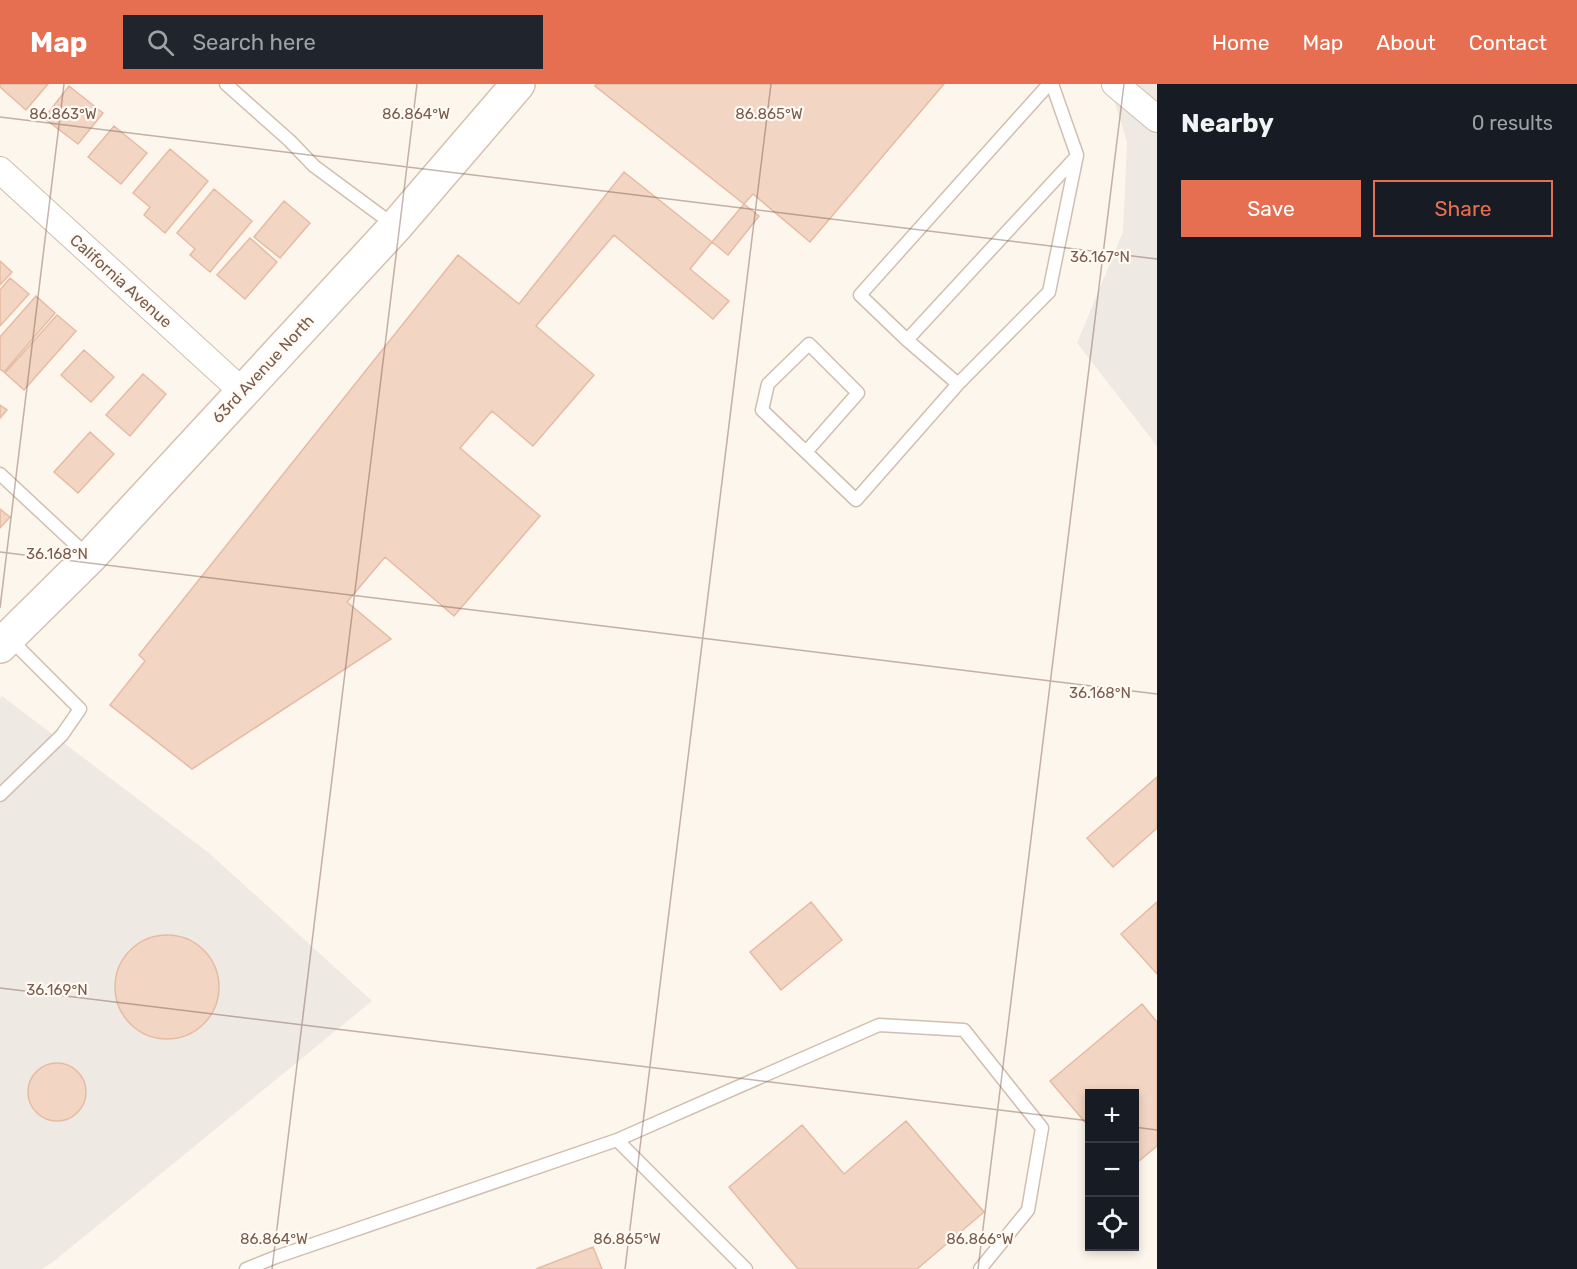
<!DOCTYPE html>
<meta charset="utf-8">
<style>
body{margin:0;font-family:Rubik,sans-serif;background:#20242c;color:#f1f3f6}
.controls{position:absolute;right:18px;bottom:18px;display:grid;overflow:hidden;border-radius:0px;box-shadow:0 3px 9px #0003}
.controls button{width:54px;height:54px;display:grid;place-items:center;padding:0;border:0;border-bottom:2px solid #363941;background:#171b24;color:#f1f3f6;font:30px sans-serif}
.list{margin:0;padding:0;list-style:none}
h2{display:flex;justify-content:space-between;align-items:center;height:78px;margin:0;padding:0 24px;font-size:26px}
h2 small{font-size:20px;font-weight:400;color:#9ea1a6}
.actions{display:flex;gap:12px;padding:18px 24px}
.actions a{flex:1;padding:14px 0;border:2px solid #e76f51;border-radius:0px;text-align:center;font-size:21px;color:#e76f51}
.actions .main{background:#e76f51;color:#fff}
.icon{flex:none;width:33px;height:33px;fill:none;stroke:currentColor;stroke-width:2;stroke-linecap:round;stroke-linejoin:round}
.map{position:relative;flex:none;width:1157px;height:1185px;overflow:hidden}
header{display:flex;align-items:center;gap:36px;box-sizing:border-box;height:84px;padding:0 30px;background:#e76f51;color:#fff}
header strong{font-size:28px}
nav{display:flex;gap:33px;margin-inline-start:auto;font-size:21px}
.search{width:420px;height:54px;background:#20242c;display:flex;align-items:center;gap:15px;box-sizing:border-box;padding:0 21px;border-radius:0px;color:#9ea1a6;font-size:22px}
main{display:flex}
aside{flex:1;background:#171b24}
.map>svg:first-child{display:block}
.industrial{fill:#efe9e4}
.building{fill:#f3d5c3;stroke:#e6bba3;stroke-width:1.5}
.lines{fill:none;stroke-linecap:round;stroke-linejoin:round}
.lane-casing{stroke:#d1beb0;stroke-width:15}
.street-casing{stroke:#d1beb0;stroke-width:28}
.secondary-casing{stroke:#d6c0b0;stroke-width:36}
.lane{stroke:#fff;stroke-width:12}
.street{stroke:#fff;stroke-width:26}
.secondary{stroke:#fff;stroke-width:33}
.ticks{fill:none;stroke:#7a5c4d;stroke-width:1.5;stroke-opacity:0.45}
.labels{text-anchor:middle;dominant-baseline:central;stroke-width:4.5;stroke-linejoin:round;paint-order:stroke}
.street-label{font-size:16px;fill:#7a5c4d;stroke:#fffaf3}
.ticks-label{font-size:15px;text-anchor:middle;fill:#7a5c4d;stroke:#fffaf3;stroke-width:4.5;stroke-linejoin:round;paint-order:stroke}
</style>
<header>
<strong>Map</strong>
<div class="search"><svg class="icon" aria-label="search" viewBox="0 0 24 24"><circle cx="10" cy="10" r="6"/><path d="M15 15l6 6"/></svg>Search here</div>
<nav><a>Home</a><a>Map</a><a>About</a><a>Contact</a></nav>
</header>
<main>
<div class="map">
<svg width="1157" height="1185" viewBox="0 0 1157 1185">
<rect width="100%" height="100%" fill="#fdf6ec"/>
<path class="industrial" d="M1109 0H1157V362L1077 259 1123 148 1127 58Z
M2 612 209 769 372 917 53 1178 42 1185H0V614Z"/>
<path class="building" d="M0 0H48L26 26 0 3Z
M596 0H944L810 158 753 110 744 120 595 2Z
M69 2 103 29 78 60 44 34Z
M114 42 147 69 121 100 88 73Z
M170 65 208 97 165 149 144 131 150 123 133 109Z
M624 88 712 158 690 185 729 217 713 235 614 151 536 242 594 291 533 362 492 327 460 364 540 432 454 532 385 473 347 518 391 555 192 685 110 621 145 577 139 571 458 171 519 220Z
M214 105 252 137 210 188 190 171 195 165 177 149Z
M284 117 310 139 280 174 254 153Z
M744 120 759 132 728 171 712 158Z
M250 154 277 178 245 215 217 191Z
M0 177 12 188 0 201Z
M10 194 29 210 0 242V206Z
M36 212 55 229 4 288 0 285V253Z
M57 231 76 247 24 306 5 289Z
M84 266 114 293 91 318 61 291Z
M143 290 166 310 130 352 106 331Z
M0 321 7 326 0 334Z
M90 348 114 370 78 409 54 388Z
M0 425 10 433 0 444Z
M1157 693V744L1113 783 1087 754Z
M811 818 842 856 781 906 750 868Z
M1157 818V890L1121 850Z
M115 903a52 52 0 1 1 104 0a52 52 0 1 1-104 0Z
M1142 920 1157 938V1062L1134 1081V1010H1090V1044L1050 997Z
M28 1008a29 29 0 1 1 58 0a29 29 0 1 1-58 0Z
M906 1037 984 1128 917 1185H798L729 1103 802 1041 844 1090Z
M593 1163 602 1185H536Z"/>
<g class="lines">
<g class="lane-casing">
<path id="lane" d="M226 0 290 57 314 82 395 142
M1049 0 860 211 907 256 958 300 1049 208 1077 71 1052 0
M907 256 1077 72
M806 368 858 309 809 260 768 300 762 326 856 416 958 300
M0 390 89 473
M0 711 62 651 80 625 9 554
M617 1056 746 1185
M246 1185 276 1173 617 1056 879 941 964 946 1042 1044 1028 1126 980 1185"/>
</g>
<g class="street-casing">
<path id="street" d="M1115 0 1157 35
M0 86 243 308"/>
</g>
<g class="secondary-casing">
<path id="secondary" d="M0 562 90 473 396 142 518 0"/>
</g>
<use href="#lane" class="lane"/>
<use href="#street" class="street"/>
<use href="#secondary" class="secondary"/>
</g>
<path class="ticks" d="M0 33 1157 175M0 468 1157 610M0 524 64 0M0 904 1090 1037M1134 1043 1157 1046M272 1185 417 0M625 1185 771 0M978 1185 1124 0"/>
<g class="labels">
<g class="street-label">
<text transform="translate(121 197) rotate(42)">California Avenue</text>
<text transform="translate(263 285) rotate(-47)">63rd Avenue North</text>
</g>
</g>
<g class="ticks-label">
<text x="63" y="35">86.863°W</text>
<text x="416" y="35">86.864°W</text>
<text x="769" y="35">86.865°W</text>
<text x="1100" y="178">36.167°N</text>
<text x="57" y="475">36.168°N</text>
<text x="1100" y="614">36.168°N</text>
<text x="57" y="911">36.169°N</text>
<text x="274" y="1160">86.864°W</text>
<text x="627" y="1160">86.865°W</text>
<text x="980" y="1160">86.866°W</text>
</g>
</svg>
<div class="controls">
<button>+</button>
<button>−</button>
<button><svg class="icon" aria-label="locate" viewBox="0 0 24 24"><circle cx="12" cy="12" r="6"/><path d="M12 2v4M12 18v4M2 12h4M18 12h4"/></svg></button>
</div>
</div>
<aside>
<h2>Nearby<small>0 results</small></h2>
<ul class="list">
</ul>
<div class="actions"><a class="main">Save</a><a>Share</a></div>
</aside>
</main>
